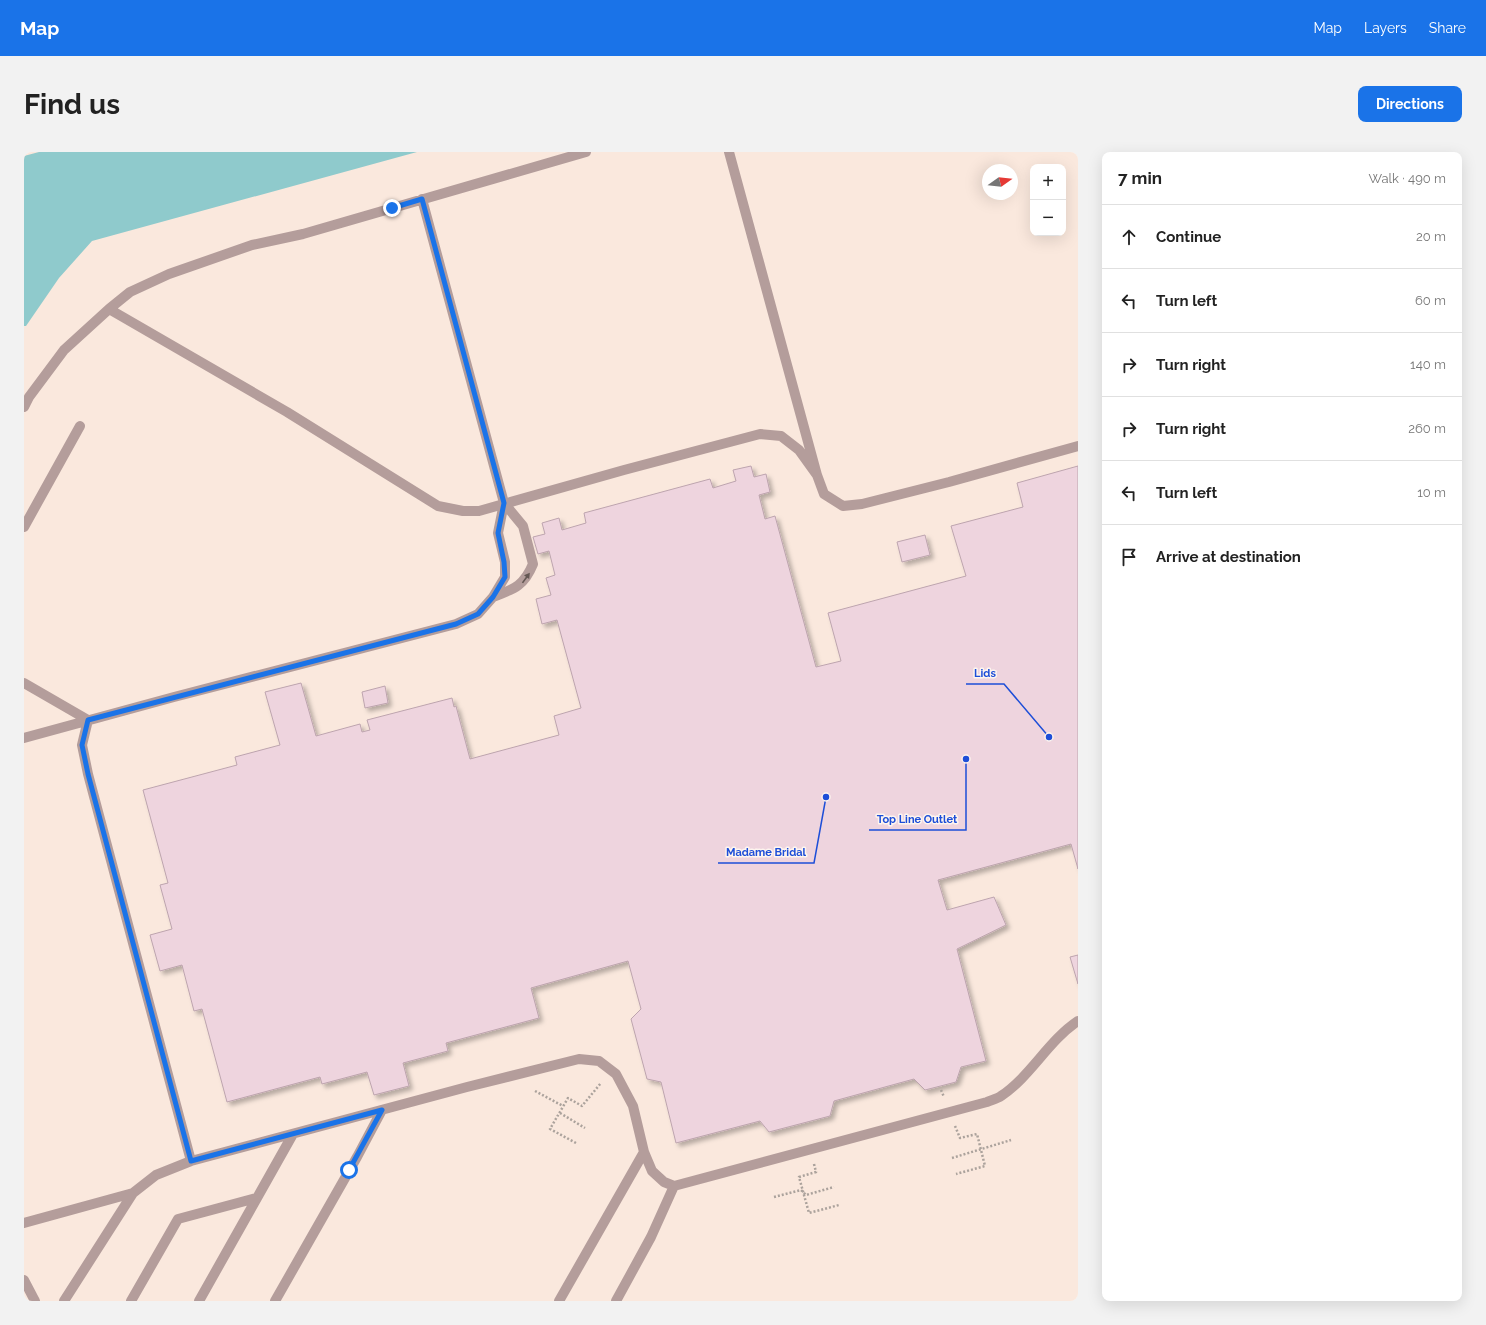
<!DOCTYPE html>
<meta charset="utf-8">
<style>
body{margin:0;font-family:Raleway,sans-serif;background:#f2f2f2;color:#222}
.controls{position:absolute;right:12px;top:12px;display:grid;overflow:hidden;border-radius:8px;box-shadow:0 4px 16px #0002}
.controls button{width:36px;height:36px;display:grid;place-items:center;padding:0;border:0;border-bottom:1px solid #e0e0e0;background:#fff;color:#222;font:20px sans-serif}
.compass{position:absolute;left:958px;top:12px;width:36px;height:36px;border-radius:50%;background:#fff;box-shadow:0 4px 16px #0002;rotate:75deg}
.stop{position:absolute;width:12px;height:12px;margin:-9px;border:3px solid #1a73e8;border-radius:50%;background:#fff}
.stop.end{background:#1a73e8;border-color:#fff;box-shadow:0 1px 4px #0008}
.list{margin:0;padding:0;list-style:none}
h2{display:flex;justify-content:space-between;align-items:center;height:52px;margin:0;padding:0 16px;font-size:17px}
h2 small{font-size:13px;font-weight:400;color:#767676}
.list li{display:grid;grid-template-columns:26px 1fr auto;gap:12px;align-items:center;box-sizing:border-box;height:64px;padding:0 16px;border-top:1px solid #e0e0e0}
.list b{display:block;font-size:15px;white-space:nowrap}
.list em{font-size:13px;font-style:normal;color:#767676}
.icon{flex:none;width:22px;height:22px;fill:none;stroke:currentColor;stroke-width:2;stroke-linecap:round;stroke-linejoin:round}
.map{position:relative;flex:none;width:1054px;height:1149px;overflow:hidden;border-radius:8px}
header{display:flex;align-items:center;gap:24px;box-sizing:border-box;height:56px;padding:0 20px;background:#1a73e8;color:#fff}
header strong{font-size:19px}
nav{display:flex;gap:22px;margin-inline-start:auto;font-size:14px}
.intro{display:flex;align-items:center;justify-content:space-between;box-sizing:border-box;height:96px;padding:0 24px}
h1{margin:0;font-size:28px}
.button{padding:10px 18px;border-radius:8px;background:#1a73e8;color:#fff;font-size:14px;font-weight:700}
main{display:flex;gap:24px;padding:0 24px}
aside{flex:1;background:#fff;border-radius:8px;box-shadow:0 4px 16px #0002}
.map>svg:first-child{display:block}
.built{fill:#fae8dd;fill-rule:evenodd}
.water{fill:#8fcacc}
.building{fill:#eed4de;stroke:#bda4ae;filter:url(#shadow)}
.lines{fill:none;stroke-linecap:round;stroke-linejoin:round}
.path{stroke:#aba29c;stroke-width:2.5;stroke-dasharray:2 2;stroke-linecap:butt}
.minor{stroke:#b49d9b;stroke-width:10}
.oneway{fill:#645753}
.route{stroke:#1a73e8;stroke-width:5}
.leader{fill:none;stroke:#1d4ed8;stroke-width:1.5}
.callout-dot{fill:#1d4ed8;stroke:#fef5ef;stroke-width:1.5}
.callout-label{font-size:11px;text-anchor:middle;font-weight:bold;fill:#1d4ed8;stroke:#fef5ef;stroke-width:3;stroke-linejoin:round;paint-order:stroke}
</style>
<header>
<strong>Map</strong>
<nav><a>Map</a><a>Layers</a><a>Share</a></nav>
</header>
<div class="intro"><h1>Find us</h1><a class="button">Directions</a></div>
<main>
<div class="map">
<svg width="1054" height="1149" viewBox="0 0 1054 1149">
<defs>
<filter id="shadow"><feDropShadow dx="3.5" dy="3.5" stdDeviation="2" flood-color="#0004"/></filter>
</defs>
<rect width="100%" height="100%" fill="#fef5ef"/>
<path class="built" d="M0 0H1054V1149H0ZM1009 15H1039V81H1009ZM964 18H988V42H964Z"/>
<path class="water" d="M15 0H393L68 89 35 126 2 174H0V4Z"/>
<path class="building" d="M727 314 730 325 742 322 746 340 735 343 741 367 751 364 792 515 817 509 804 461 942 424 927 374 999 355 993 331 1054 314V717L1047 692 914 728 923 758 970 745 982 773 933 797 962 909 937 915 932 930 901 938 890 927 810 949 806 964 745 980 736 969 652 991 637 930 623 927 607 867 617 857 604 809 507 836 515 866 422 891 424 899 379 911 385 934 350 943 343 920 298 932 296 925 203 950 178 857 170 859 158 813 136 819 126 783 148 777 136 733 144 731 119 638 213 613 211 605 256 593 241 540 277 531 292 584 336 572 338 580 346 578 343 568 428 546 430 555 432 554 446 607 535 583 530 564 557 556 533 468 518 472 512 447 527 443 522 426 531 423 525 399 514 402 509 385 521 382 518 371 535 366 538 378 562 371 560 361 686 327 689 336 712 329 709 318Z
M901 383 906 403 878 410 873 390Z
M361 534 364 551 341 556 338 540Z
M1054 803V832L1046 805Z"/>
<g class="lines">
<path class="path" d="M917 938 920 945
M511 939 539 954
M536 961 561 976
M931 974 936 986 953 982 961 1014 932 1022
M552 991 526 977 544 946 558 954 577 931
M928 1006 987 988
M790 1012 792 1020 775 1025 785 1061 815 1053
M750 1045 777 1038 782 1043 810 1035"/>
<path class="minor" d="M705 0 793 323 800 342 819 354 838 352 925 330 1054 294
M85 157 263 260 414 354 439 359H455L600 318 736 282 757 284 775 298 793 323
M0 255 5 245 40 198 85 157 106 140 145 122 228 93 279 82 562 0
M0 375 56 274
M469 445C490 437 500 434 509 412L499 374 480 351
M0 531 64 568 58 593 64 622 167 1009 443 935 555 907 575 909 592 922 609 954 620 1000 628 1019 640 1030 650 1034 963 950C967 948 973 947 977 944 1007 924 1024 889 1054 869
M0 586 150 545 432 472 454 462 469 445 481 425V410L474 381 480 351 398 47
M0 1071 109 1041
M0 1128 11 1149
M40 1149 109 1041 132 1023 167 1009
M107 1149 154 1067 232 1046
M175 1149 269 982
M251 1149 333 1005 358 958
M535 1149 620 1000
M592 1149 627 1085 650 1034"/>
</g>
<defs><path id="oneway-solid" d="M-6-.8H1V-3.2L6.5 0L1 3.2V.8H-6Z"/></defs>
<use class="oneway" href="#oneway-solid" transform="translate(502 426) rotate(-54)"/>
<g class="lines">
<path class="route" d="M325 1018 358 958 167 1009 64 622 58 593 64 568 432 472 454 462 469 445 481 425 480 410 474 381 480 351 398 47 368 56"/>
</g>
<path class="leader" d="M1025 585L980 532H942M942 607L942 678H845M802 645L790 711H694"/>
<g class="callout-dot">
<circle cx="1025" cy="585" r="4"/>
<circle cx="942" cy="607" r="4"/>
<circle cx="802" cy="645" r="4"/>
</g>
<g class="callout-label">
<text x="961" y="525">Lids</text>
<text x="893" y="671">Top Line Outlet</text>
<text x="742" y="704">Madame Bridal</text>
</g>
</svg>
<div class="controls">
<button>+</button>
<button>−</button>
</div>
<svg class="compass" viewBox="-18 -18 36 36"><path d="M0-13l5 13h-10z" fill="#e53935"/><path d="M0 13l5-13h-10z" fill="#767676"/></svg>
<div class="stop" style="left:325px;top:1018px"></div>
<div class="stop end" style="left:368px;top:56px"></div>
</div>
<aside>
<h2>7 min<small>Walk · 490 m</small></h2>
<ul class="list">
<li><svg class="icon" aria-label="ahead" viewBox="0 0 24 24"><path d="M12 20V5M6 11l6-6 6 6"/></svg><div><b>Continue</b></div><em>20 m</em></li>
<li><svg class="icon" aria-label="left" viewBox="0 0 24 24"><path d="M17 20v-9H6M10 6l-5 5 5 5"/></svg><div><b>Turn left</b></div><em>60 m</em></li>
<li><svg class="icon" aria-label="right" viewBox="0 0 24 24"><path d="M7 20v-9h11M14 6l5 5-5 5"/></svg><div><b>Turn right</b></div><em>140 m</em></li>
<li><svg class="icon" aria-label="right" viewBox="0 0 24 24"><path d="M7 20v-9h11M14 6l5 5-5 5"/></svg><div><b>Turn right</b></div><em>260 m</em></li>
<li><svg class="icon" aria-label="left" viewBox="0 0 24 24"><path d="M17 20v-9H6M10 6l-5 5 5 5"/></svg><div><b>Turn left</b></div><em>10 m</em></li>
<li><svg class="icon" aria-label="arrive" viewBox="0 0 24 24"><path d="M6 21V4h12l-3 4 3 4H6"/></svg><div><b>Arrive at destination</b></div></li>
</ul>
</aside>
</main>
